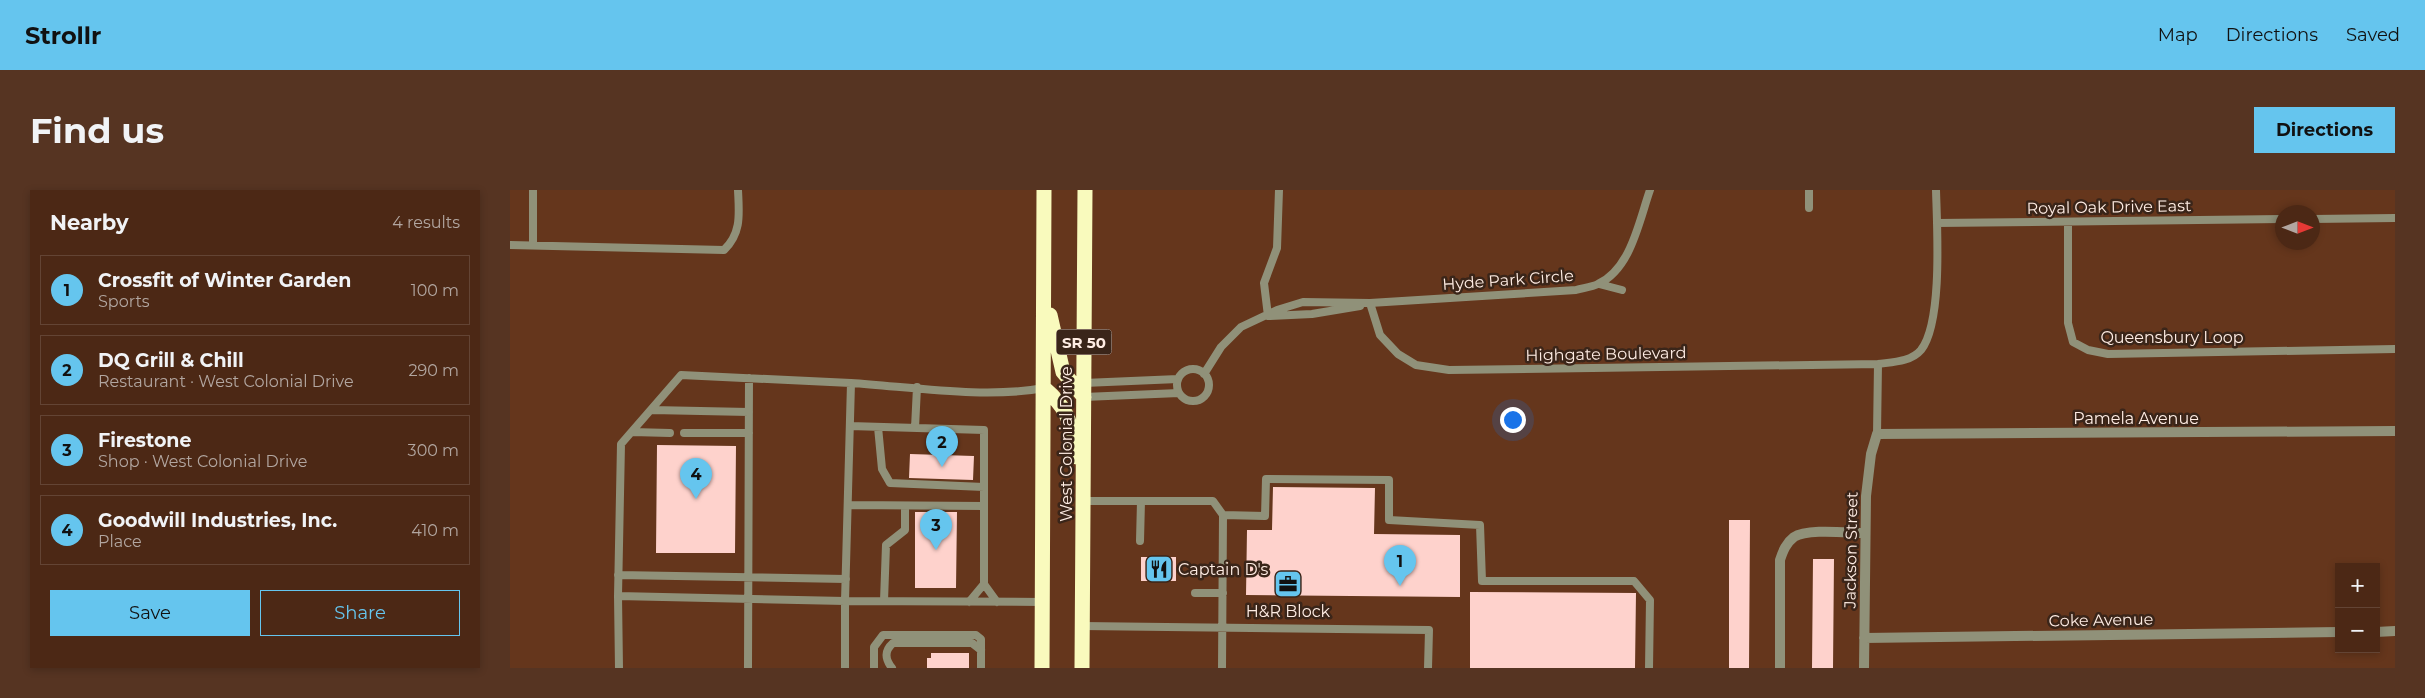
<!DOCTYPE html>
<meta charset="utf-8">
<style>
body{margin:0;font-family:Montserrat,sans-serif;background:#563422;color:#f1f3f6}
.controls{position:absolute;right:15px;bottom:15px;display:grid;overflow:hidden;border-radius:0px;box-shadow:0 2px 8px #0003}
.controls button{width:45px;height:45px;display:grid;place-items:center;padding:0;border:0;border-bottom:1px solid #634434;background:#4c2815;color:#f1f3f6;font:25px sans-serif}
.compass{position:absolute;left:1765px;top:15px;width:45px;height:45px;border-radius:50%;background:#4c2815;box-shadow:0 2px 8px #0003;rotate:90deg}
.you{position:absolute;left:1002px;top:229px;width:18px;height:18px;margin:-12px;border:4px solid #fff;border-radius:50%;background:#1a73e8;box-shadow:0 0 0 8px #1a73e833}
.badge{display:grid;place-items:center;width:32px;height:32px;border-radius:50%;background:#65c5ee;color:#111;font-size:16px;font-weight:700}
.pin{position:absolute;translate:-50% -41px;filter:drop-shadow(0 1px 2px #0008)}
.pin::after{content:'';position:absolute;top:26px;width:18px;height:15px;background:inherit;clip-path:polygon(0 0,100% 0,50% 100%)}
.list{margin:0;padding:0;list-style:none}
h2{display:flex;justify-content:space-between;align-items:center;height:65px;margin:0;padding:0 20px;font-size:21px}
h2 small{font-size:16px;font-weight:400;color:#b2a6a0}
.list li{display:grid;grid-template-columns:32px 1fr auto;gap:15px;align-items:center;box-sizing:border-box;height:70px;margin:0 10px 10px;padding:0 10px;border:1px solid #634434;border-radius:0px}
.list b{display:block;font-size:19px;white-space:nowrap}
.list p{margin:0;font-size:16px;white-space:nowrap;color:#b2a6a0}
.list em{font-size:16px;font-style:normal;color:#b2a6a0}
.actions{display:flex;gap:10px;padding:15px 20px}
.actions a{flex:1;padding:11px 0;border:1px solid #65c5ee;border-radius:0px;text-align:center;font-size:18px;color:#65c5ee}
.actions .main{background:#65c5ee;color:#111}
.map{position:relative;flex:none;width:1885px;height:478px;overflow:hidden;border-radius:0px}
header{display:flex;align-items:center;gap:30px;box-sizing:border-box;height:70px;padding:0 25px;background:#65c5ee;color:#111}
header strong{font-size:24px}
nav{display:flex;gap:28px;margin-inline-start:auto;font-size:18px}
.intro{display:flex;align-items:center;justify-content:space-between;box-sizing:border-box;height:120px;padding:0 30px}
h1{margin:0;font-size:35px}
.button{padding:12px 22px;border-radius:0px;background:#65c5ee;color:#111;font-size:18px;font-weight:700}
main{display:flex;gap:30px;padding:0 30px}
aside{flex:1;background:#4c2815;border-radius:0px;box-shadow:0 2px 8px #0003}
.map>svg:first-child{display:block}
.building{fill:#fed2cc}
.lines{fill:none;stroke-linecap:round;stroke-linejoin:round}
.lane{stroke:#909179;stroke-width:8}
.street{stroke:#909179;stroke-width:10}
.highway{stroke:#f9fabd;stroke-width:15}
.labels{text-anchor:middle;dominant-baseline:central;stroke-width:5;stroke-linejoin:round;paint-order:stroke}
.shield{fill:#3a2519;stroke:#c4b1a7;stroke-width:1}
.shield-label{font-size:15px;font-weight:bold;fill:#ffede4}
.street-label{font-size:16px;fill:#ffede4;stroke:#3a2519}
.poi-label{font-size:16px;fill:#ffede4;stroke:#3a2519;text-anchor:start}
</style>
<header>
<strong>Strollr</strong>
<nav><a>Map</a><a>Directions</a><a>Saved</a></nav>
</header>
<div class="intro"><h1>Find us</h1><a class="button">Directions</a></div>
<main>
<aside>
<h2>Nearby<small>4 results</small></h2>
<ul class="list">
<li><span class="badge">1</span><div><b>Crossfit of Winter Garden</b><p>Sports</p></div><em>100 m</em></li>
<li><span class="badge">2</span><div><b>DQ Grill &amp; Chill</b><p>Restaurant · West Colonial Drive</p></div><em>290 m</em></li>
<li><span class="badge">3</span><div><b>Firestone</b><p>Shop · West Colonial Drive</p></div><em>300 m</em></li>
<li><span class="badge">4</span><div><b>Goodwill Industries, Inc.</b><p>Place</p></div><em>410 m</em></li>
</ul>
<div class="actions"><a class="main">Save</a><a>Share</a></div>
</aside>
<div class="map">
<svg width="1885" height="478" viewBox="0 0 1885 478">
<rect width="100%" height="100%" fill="#65361c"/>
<path class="building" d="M147 255 226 256 225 363H146Z
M400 264 464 266 463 290 399 288Z
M763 297 865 298 864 344 950 345V407L736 405 737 340H762Z
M405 322H447L446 398H405Z
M1219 330H1240L1239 478H1219Z
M631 367H666V391H631Z
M1303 369H1324L1323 478H1302Z
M960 402 1126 403 1125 478H960Z
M421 463H459V478H417V468H421Z"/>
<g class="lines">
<path class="lane" d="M1299 0V18
M1802 29 1885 28
M1558 32V133L1563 152 1578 160 1598 164 1885 159
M1427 33 1772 29
M0 55 214 60C232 43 229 23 228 0
M23 55V0
M1089 94 1112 100
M860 113 870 145 888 164 906 175 939 180 1368 174C1382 172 1401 172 1411 160 1433 132 1427 37 1426 0
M758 126 754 93 767 58 769 0
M760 126 802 124 850 116
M667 195a16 16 0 1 1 32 0a16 16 0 1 1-32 0Z
M694 184 711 157 731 137 767 120 793 112 860 113 1066 100C1073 98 1082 97 1088 94 1121 79 1129 31 1140 0
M574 193 668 189
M574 207 669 203
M142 220 239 222
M340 236 474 240V394
M368 237 372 279 380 293 474 297
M405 238 407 197
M122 242 160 243
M174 243H239
M1367 244 1368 174
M573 311H703L713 325 712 478
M338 315 474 316
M713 325 755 326 756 289 879 290V330L970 335 972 391H1124L1140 410 1139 478
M630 351 631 311
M108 385 336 389
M685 403H713
M108 406 109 478
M374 411 376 355 395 340V316
M459 412 474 394 487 412
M533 412 335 411 341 193C402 197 475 209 534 198
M572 436 919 440 918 478
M238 478 239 188
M335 478V411L108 406 111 254 171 185 341 193
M364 478V457L373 445H466L471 449V478
M382 478C375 469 374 461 383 453H462L471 460"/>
<path class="street" d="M1866 442 1885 441
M1354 448 1829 442
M1270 478V370C1273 361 1276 353 1284 347 1297 338 1339 343 1355 343
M1354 478 1356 306 1361 264 1367 244 1885 241"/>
<path class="highway" d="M540 125 553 182 574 207
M534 198C561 221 560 234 567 267
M532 478 534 0
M572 478 575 0"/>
</g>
<defs>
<g id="restaurant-square" transform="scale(1.4375)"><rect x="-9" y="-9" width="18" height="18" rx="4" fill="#65c5ee" stroke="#3a2519"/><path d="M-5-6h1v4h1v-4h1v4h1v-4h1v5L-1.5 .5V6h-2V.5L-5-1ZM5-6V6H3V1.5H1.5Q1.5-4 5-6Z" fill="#111"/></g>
<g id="office-square" transform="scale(1.4375)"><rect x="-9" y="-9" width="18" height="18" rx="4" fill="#65c5ee" stroke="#3a2519"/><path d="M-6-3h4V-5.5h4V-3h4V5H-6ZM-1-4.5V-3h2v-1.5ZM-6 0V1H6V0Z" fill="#111"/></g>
</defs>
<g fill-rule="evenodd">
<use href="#restaurant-square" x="649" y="379"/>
<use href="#office-square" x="778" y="394"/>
</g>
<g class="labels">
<rect class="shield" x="546.5" y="139.5" width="55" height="25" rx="4"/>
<g class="shield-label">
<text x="574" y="152">SR 50</text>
</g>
<g class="street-label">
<text transform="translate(1599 17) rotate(-1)">Royal Oak Drive East</text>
<text transform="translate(998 90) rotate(-4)">Hyde Park Circle</text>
<text x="1662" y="147">Queensbury Loop</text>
<text transform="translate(1096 164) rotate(-1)">Highgate Boulevard</text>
<text x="1626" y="228">Pamela Avenue</text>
<text transform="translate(556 254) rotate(-90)">West Colonial Drive</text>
<text transform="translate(1341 360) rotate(-89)">Jackson Street</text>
<text transform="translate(1591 430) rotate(-1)">Coke Avenue</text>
</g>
<g class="poi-label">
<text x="668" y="379">Captain D's</text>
<text x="778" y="421" text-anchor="middle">H&amp;R Block</text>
</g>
</g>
</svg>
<div class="controls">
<button>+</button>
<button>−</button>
</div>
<svg class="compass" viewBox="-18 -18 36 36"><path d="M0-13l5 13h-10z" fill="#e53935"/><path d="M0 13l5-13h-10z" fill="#b2a6a0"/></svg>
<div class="you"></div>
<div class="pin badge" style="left:890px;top:396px">1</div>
<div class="pin badge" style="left:432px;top:277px">2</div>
<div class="pin badge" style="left:426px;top:360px">3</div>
<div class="pin badge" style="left:186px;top:309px">4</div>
</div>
</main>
